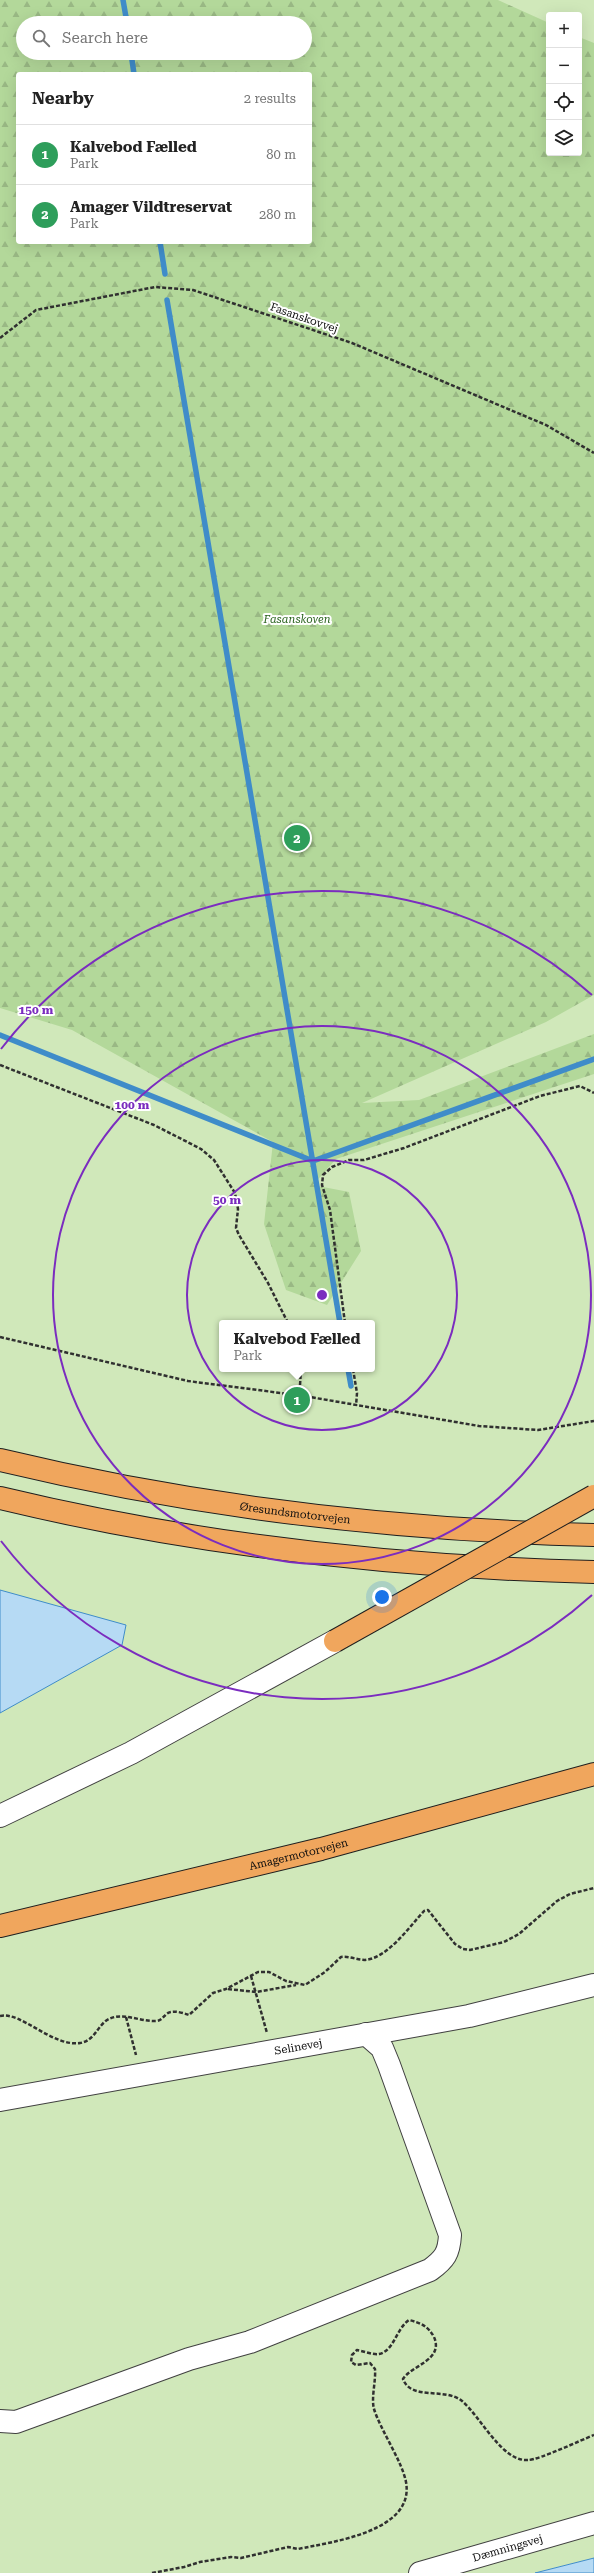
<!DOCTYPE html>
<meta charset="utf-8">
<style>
body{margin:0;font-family:"Roboto Serif",serif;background:#f2f2f2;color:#222}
.controls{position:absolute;right:12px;top:12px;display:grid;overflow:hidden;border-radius:4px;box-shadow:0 4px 16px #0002}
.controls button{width:36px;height:36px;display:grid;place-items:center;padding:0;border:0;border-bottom:1px solid #e0e0e0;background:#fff;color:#222;font:20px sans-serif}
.you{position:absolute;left:382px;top:1597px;width:14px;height:14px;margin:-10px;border:3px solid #fff;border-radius:50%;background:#1a73e8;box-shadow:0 0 0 6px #1a73e833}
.badge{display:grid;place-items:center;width:26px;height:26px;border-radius:50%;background:#ba2a2a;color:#fff;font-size:13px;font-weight:700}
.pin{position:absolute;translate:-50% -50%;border:2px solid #fff;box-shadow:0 1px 4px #0006}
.popup{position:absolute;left:219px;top:1320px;width:156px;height:52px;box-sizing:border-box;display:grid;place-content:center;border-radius:4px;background:#fff;filter:drop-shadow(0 1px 3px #0005);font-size:13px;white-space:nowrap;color:#767676}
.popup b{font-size:15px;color:#222}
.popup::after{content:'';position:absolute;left:50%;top:100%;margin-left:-8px;border:8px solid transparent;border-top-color:#fff}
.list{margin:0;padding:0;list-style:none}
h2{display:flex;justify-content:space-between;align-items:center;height:52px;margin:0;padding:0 16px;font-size:17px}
h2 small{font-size:13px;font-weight:400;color:#767676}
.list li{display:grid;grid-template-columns:26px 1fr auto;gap:12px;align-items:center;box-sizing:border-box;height:60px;padding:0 16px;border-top:1px solid #e0e0e0}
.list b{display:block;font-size:15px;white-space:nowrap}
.list p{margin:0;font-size:13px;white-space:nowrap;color:#767676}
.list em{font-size:13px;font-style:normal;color:#767676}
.icon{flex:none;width:22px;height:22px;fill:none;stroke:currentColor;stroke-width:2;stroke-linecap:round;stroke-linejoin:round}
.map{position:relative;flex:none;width:594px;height:2573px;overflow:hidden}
.search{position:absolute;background:#fff;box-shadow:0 4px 16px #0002;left:16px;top:16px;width:296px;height:44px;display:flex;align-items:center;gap:10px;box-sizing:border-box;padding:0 14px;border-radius:22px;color:#767676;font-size:15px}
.panel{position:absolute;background:#fff;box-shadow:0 4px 16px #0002;left:16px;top:72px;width:296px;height:172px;border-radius:4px}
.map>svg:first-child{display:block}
.green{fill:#d0e8ba;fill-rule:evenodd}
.forest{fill:url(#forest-firs);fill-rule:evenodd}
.water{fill:#b6daf4;stroke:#3f8cc9}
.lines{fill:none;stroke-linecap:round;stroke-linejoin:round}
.stream{stroke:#3f8cc9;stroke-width:5.5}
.minor-casing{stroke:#414141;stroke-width:24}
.highway-casing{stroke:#1f1f1f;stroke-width:24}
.path{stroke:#303030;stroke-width:2.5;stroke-dasharray:4 2;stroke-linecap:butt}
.minor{stroke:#fff;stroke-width:22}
.highway{stroke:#f0a65d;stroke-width:22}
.highway-bridge-casing{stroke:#1f1f1f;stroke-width:24;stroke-linecap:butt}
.highway-bridge{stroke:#f0a65d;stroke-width:22}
.ring{fill:none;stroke:#7b2cbf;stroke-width:2}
.labels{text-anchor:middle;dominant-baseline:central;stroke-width:4;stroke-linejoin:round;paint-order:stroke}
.street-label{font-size:11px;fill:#0e0e0e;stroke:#fff}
.park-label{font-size:11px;font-style:italic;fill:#2b6420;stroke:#fff}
.centre{fill:#7b2cbf;stroke:#fff;stroke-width:2}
.ring-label{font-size:12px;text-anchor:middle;font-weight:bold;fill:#7b2cbf;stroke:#fff;stroke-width:4;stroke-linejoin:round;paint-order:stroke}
</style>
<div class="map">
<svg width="594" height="2573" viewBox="0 0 594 2573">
<defs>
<pattern id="forest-firs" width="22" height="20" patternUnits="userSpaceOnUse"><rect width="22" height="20" fill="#b3d89a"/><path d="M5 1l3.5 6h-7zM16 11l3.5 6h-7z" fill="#99b884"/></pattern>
</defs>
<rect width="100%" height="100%" fill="#fefcf0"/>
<path class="green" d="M0 0H594V2558L535 2573H0ZM549 15H579V153H549ZM23 23H305V53H23ZM18 74H310V242H18ZM222 1323H372V1369H222Z"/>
<path class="forest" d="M0 0H498L549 23V153H579V37L594 43V995L546 1022 362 1103 419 1100 594 1034V1074L336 1159 313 1185 349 1192 361 1251 327 1305 286 1290 264 1224 273 1142 72 1030 0 1008ZM23 23H305V53H23ZM18 74H310V242H18Z"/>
<path class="water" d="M0 1590 126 1625 122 1645 0 1713Z
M594 2558V2573H535Z"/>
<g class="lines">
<path class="stream" d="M123 0 127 23
M131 53 134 74
M160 242 165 274
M167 300 340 1323
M0 1035 313 1161 594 1059
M348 1369 351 1386"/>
<g class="minor-casing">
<g id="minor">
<path d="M0 1816 131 1753 335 1641"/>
<path id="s1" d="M0 2100 469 2016 594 1985"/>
<path d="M0 2421 16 2422 189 2359 250 2342 430 2270C445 2259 449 2253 450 2235L389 2065 382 2048 366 2034"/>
<path id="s2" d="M420 2573 594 2523"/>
</g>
</g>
<g class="highway-casing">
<g id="highway">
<path id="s3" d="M0 1460C195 1507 394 1530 594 1535"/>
<path d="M0 1498C195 1545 393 1567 594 1572"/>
<path id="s4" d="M0 1926 321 1849 594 1774"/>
</g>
</g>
<path class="path" d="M0 338 36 310 155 287 193 290 352 343 546 425 594 453
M0 1065 154 1125 201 1149 214 1160 235 1193 238 1209 236 1228 239 1235 268 1283 288 1323
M345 1323 330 1210 322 1185 323 1175 332 1167 349 1160H364L404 1148 540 1096 580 1086 594 1093
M0 1337 188 1381 304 1396 479 1426 538 1430 594 1421
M301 1369 300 1385 304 1396
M353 1369 357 1393 356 1406
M251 1976 267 2033
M228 1989 256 1992 296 1985
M0 2016C21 2011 52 2047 80 2043 94 2041 97 2027 107 2020 122 2011 140 2022 156 2021 162 2021 164 2015 168 2013 175 2010 183 2013 189 2015L213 1993 226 1989 258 1972H269L286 1981 305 1985 325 1972 341 1957C350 1956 357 1960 365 1960 388 1958 410 1926 424 1911L428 1910 455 1944 463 1949 470 1950 504 1942 519 1934 557 1901 570 1894 594 1888
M126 2017 136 2055
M152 2573 184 2567 200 2562 231 2557 241 2558 288 2547 298 2549C331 2542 415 2532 406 2482 402 2461 381 2431 374 2409 371 2398 376 2381 375 2369L370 2363 356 2365 351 2362 352 2355 357 2350C363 2351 373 2355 379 2354 394 2351 396 2329 409 2320 421 2323 428 2326 434 2337 444 2360 412 2365 403 2379 411 2401 445 2387 462 2401 481 2417 502 2462 528 2460 539 2460 581 2440 594 2435"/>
<use href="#minor" class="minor"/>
<use href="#highway" class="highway"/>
<g class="highway-bridge-casing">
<path id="highway-bridge" d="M335 1641 594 1496"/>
</g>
<use href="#highway-bridge" class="highway-bridge"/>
</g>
<g class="ring">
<circle cx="322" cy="1295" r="135"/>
<circle cx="322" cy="1295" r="269"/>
<path d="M592 1595A404 404 0 0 1 1 1541M1 1049A404 404 0 0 1 592 995"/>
</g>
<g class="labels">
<g class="street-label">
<text transform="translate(304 318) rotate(19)">Fasanskovvej</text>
<text stroke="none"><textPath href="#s3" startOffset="300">Øresundsmotorvejen</textPath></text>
<text stroke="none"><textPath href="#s4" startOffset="307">Amagermotorvejen</textPath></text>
<text stroke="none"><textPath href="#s1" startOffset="303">Selinevej</textPath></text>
<text stroke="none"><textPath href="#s2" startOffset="91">Dæmningsvej</textPath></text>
</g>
<g class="park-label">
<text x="297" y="619">Fasanskoven</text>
</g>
</g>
<circle cx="322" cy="1295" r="6" class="centre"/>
<g class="ring-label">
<text x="36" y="1014">150 m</text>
<text x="132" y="1109">100 m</text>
<text x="227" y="1204">50 m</text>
</g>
</svg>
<div class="controls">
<button>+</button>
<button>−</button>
<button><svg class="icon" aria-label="locate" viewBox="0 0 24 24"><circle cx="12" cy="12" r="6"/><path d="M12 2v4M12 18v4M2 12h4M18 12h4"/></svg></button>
<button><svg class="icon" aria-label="layers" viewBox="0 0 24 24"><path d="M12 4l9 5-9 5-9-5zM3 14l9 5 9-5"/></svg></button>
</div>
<div class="you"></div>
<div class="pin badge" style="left:297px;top:1400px;background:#2e9e5b">1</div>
<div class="popup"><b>Kalvebod Fælled</b>Park</div>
<div class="pin badge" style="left:297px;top:838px;background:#2e9e5b">2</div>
<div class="search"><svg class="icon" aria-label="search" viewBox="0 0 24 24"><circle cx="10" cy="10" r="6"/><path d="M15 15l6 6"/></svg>Search here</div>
<section class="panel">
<h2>Nearby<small>2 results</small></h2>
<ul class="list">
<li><span class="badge" style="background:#2e9e5b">1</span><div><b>Kalvebod Fælled</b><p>Park</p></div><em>80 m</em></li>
<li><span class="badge" style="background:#2e9e5b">2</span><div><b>Amager Vildtreservat</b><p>Park</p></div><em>280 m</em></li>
</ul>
</section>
</div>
